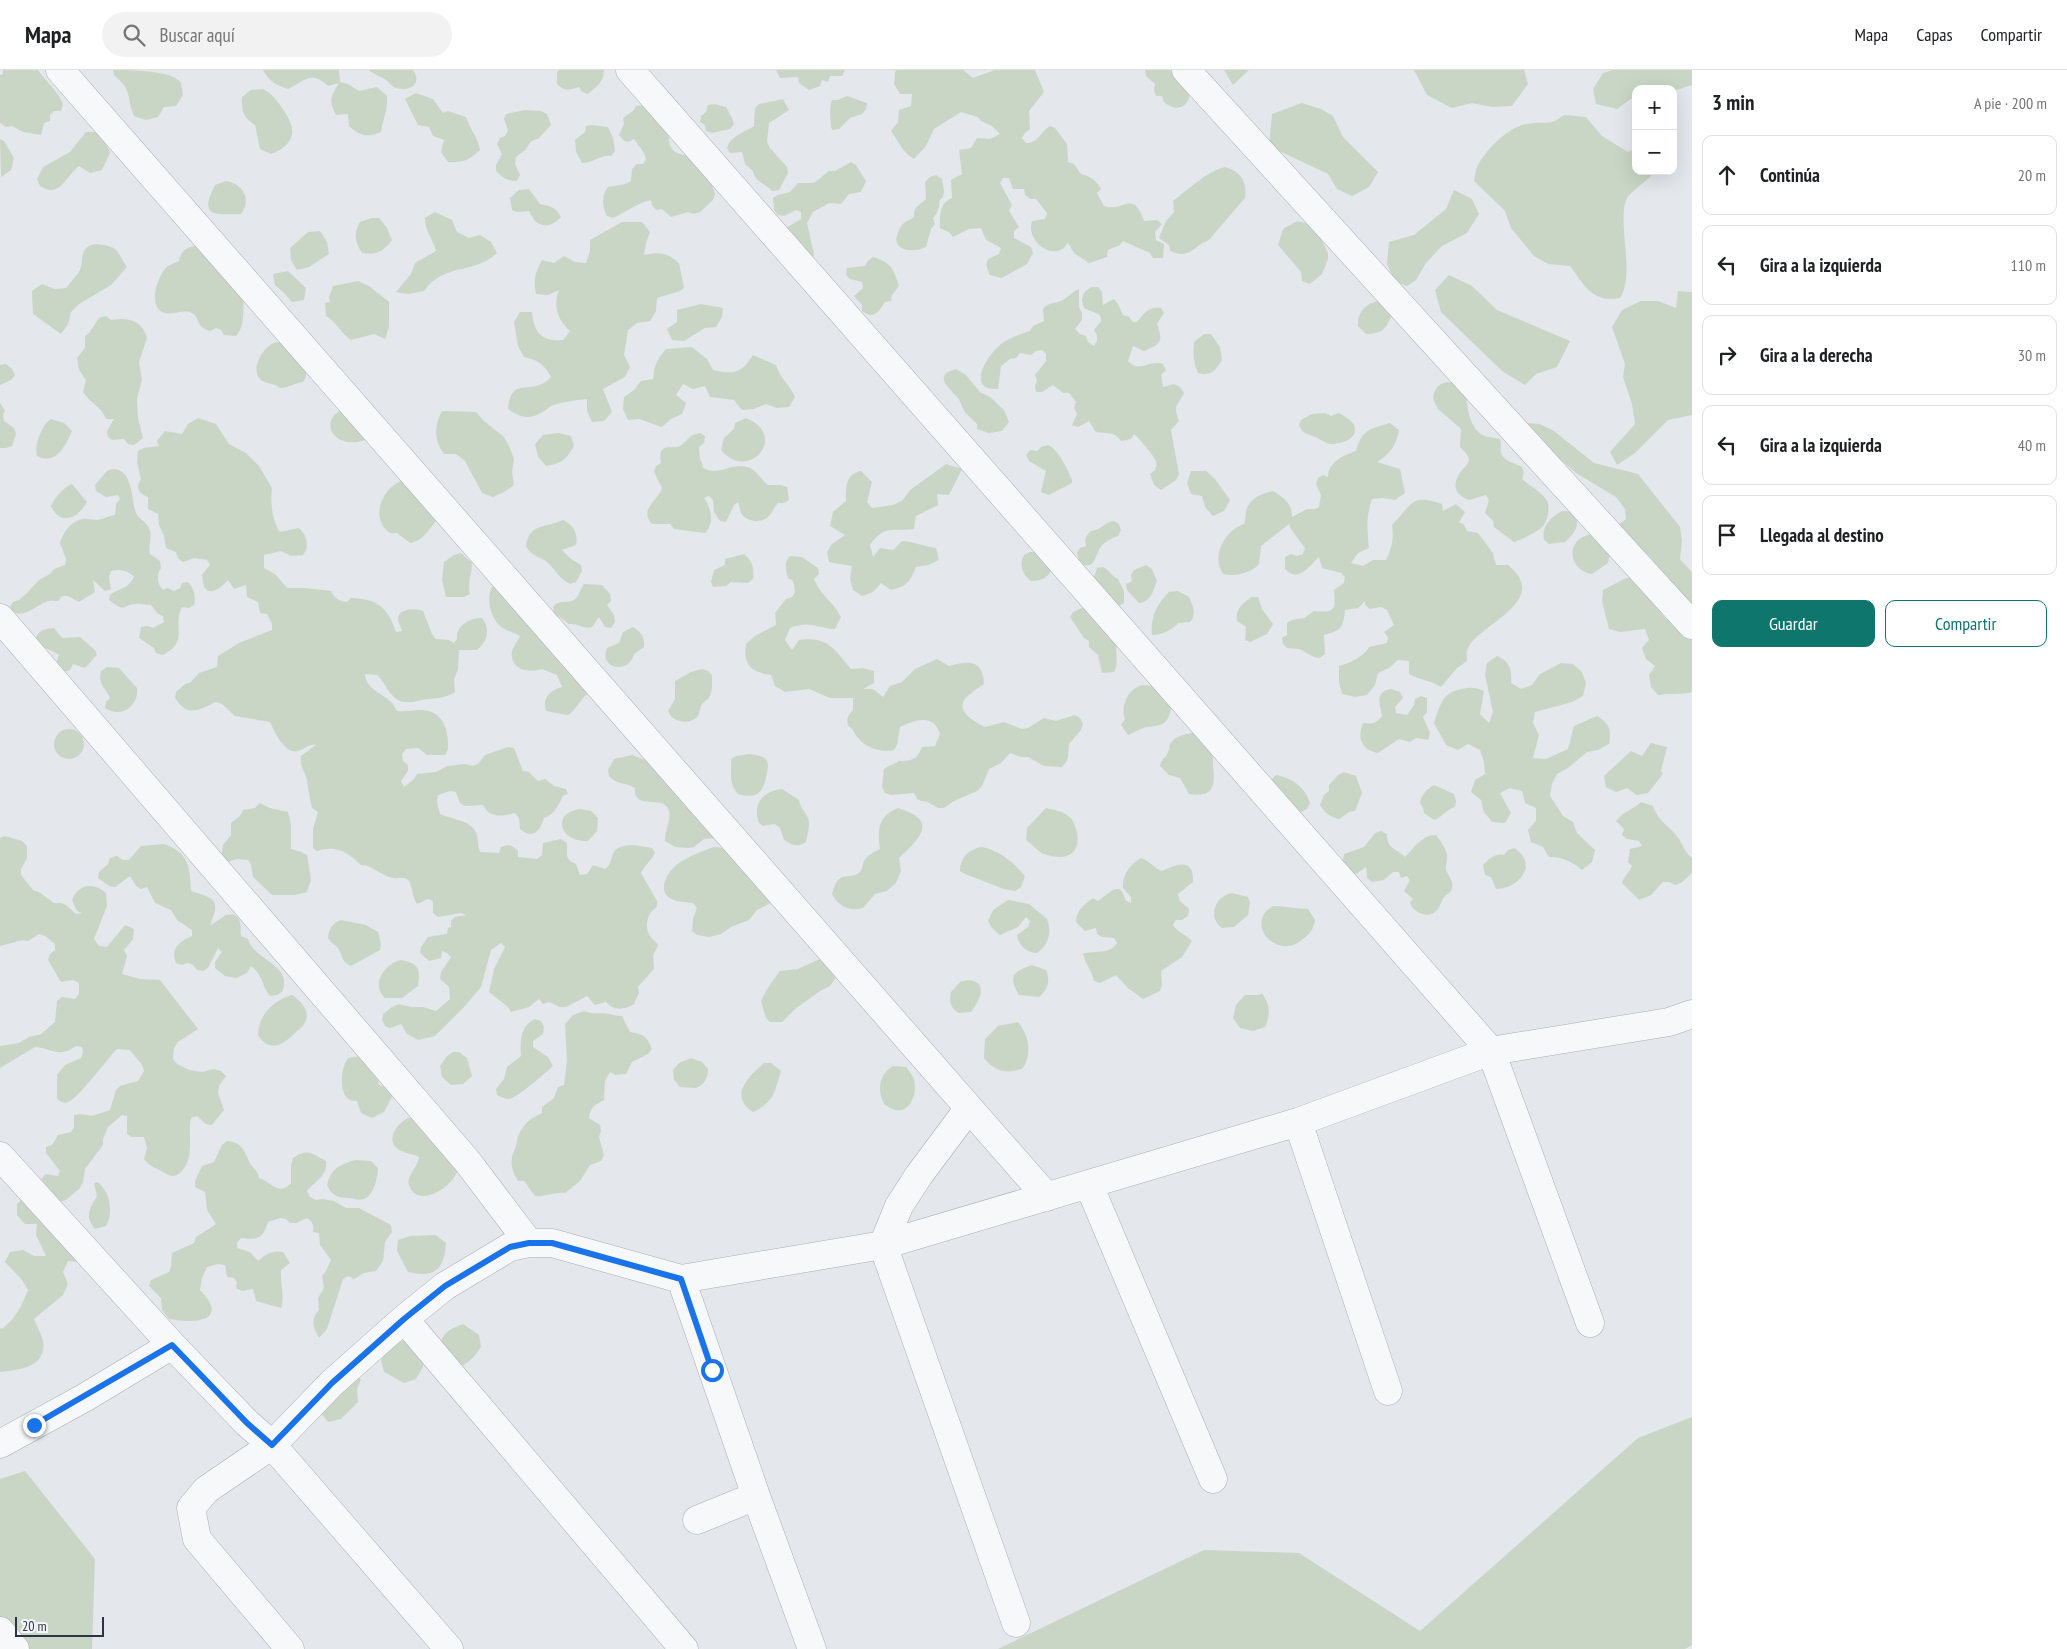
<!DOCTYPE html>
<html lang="es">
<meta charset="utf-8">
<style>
body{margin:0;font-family:"PT Sans Narrow",sans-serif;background:#f2f2f2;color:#202124}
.controls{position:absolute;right:15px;top:15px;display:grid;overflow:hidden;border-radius:10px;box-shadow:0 5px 20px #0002}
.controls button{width:45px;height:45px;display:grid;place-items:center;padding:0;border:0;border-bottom:1px solid #e0e0e0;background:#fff;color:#202124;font:25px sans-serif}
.scale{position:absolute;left:15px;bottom:12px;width:89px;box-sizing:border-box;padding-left:5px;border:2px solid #2b3445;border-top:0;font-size:14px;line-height:18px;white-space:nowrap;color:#2b3445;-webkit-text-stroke:4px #f4f6f9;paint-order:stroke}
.stop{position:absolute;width:15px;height:15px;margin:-11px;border:4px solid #1a73e8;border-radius:50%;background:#fff}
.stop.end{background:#1a73e8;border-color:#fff;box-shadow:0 1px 5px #0008}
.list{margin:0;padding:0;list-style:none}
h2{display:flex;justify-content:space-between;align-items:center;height:65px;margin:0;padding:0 20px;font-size:21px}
h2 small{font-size:16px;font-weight:400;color:#757577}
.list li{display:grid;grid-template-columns:32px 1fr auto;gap:15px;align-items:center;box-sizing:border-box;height:80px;margin:0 10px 10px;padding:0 10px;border:1px solid #e0e0e0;border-radius:10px}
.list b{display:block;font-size:19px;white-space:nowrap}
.list em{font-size:16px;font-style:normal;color:#757577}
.actions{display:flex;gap:10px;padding:15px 20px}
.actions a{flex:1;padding:11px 0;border:1px solid #0f766e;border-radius:10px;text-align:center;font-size:18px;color:#0f766e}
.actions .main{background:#0f766e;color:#fff}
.icon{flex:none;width:28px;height:28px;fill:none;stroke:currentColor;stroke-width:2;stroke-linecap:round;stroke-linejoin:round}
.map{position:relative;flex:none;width:1692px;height:1579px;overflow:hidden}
header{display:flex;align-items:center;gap:30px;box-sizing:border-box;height:70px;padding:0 25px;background:#fff;border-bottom:1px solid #e0e0e0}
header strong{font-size:24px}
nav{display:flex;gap:28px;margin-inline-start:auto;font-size:18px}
.search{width:350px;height:45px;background:#f2f2f2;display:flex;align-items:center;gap:12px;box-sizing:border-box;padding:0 18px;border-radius:28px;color:#757577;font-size:19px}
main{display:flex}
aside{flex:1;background:#fff}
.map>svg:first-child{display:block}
.green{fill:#c9d6c5}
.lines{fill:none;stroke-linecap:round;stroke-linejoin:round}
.minor-casing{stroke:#a9aeb7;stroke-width:29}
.minor{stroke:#f7f8fa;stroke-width:28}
.route{stroke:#1a73e8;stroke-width:6}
</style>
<header>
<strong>Mapa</strong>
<div class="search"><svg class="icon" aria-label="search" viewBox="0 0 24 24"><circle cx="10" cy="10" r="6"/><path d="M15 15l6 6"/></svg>Buscar aquí</div>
<nav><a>Mapa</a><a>Capas</a><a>Compartir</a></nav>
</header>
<main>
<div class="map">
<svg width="1692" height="1579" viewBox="0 0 1692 1579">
<rect width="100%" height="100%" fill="#e4e7ec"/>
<path class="green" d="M3 0H38C46 12 57 20 63 34L61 41H54L50 45V51L44 53 41 65 23 62 12 56 6 57 0 53V5L3 4Z
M113 0C130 0 173 0 181 13 182 16 182 22 183 25L176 36 164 37 158 47 146 50 134 46C126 26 133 21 114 5Z
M263 0H339L340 12 348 14 359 21 377 17 387 26C388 39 383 49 381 62 367 68 360 66 349 56L348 44 336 45C328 30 331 26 339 13L328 16C311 0 305 11 288 19 276 15 269 11 263 0Z
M369 0H413C423 14 409 22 396 18 392 17 390 13 386 10 381 6 374 5 369 0Z
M560 0H604C604 12 597 16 588 24L582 22 579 17C569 20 565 22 557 14V2Z
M776 0H845L842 6H830L828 12 822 10 820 16 809 20 799 13 798 7 780 8Z
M897 0H963L973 8 995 0H1035L1044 22 1029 41 1030 59 1025 63 1022 68 1026 73C1039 73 1040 62 1050 56L1055 58 1067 74 1068 92 1074 94 1081 104C1090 106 1097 111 1101 119L1097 123 1104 136C1124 143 1133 118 1144 151L1157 150 1162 154 1155 162 1156 170 1164 174 1163 188H1153L1150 183 1123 171 1120 175 1108 180 1107 187 1089 193 1074 183 1068 173C1055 194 1025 171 1032 151L1045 149 1047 143 1036 129H1030L1025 125 1024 119H1013L1009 108H1003L1000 113 1012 135 1009 141 1019 157 1014 161V168L1031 177 1033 183 1027 194 1002 208 990 205 986 195 988 189 999 184 1001 178 986 170 981 158 969 159 953 167 950 163 940 158C940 146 939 133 952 128L951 110 962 104 959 80 971 78 977 68 990 69 1000 64 992 56 981 51 978 47 961 42 934 59 926 76 914 89C902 82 899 72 891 61L898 52 899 40 911 36 912 24H900L894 14 895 2Z
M1145 0H1170L1190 23C1188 39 1175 42 1164 32L1162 26H1156L1154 20 1155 14 1146 6Z
M1224 0H1249L1233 15Z
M1414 0H1524L1528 14 1512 36 1492 37 1472 33 1452 38 1427 25Z
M1613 0H1692V15L1673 21V19H1636V25L1617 39 1596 34 1593 19 1603 3Z
M263 19C272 24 276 29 282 38 297 58 297 74 271 84L260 79 255 55C244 48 241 41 242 27L251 20Z
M416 23 433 29 443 43 448 41 466 47C470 60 478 67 480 80 470 90 462 93 448 92L441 82 444 70 433 66 429 57 418 55 405 29Z
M847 26 867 33 866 39 862 44 850 48 839 59 832 60C830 53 829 37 832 30H838Z
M783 29 789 40 769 53 767 72 770 78 787 97 788 103 779 120 772 121C766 113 755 113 753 101L745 94 742 82 730 83 727 78C731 65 744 63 754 56L755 38 759 34Z
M1302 33 1321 39 1333 46 1343 67 1378 102 1369 117 1352 126 1337 119 1328 104 1269 76 1272 44Z
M714 34 726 37 732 48 734 54 730 59 712 63 706 61 705 55 700 52 701 46 706 42 708 35Z
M645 35 669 55C667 86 675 84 702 87L715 124 713 130 700 142 694 144 688 142 671 147 662 139 656 140 652 135 651 130C637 133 626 142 613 148L607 146C602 137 601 126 608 117L626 114 631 111 632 99 637 94H643L646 89 644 83 634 69 628 72 623 70 619 65 624 54 623 48 633 41 636 36Z
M525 40 541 41 547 44 551 55 538 69C530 70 530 73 526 79 524 82 519 84 516 87L515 94 520 105 517 111C507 111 503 108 496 101V95L502 84 497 74 500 68 505 66 508 60 504 49 506 44Z
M1564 45 1586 47 1602 66 1628 82 1636 78V101H1655C1649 110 1631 121 1627 128 1616 151 1636 203 1620 228 1592 233 1585 216 1570 196L1548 194 1534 186 1511 158 1505 141 1474 111C1475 105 1476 98 1479 93 1489 77 1508 57 1527 54 1546 50 1547 58 1564 45Z
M592 55 608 57 613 68 615 81 611 86C601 84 593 93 582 93L576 82 575 70 585 62 586 56Z
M86 62H98L105 72 110 83 102 100 90 103 79 96C65 107 60 129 40 116L37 109 43 97 70 82Z
M0 69 4 71 14 88 11 100 1 107Z
M851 92 856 95 866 111 861 122 849 124 841 134 829 133 824 136 813 142 807 153 814 184 811 190 786 158 801 149V142L796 140 784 146 778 145 774 140 773 128 778 125 790 122 798 113C819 113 812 114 829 101H835Z
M1225 97C1240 101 1248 112 1245 128L1209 170C1193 176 1190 190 1170 181L1169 175 1159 168 1166 151 1174 142 1173 131C1188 120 1207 101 1225 97Z
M936 105 942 109 944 121 943 127 939 131C940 138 938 142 933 148L935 154 931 159 926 177C914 183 890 182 898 163 899 159 901 155 904 153 907 150 911 150 914 147 913 137 919 136 926 129L925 112 930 107Z
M226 111C243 114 252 129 241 144 213 145 199 146 215 115Z
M529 119 540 134C550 136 556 137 561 147 554 155 544 159 535 151 533 149 531 144 529 141L517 142 512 140 510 128 519 120Z
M1454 120 1472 129 1479 144 1467 163 1442 176 1426 193 1416 210 1407 216 1394 211 1387 193 1389 172 1414 165 1446 139Z
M435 142 452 150 457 162 469 168 480 165 491 172 497 183C474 205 445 192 424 221L408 224 396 222 411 204 415 193 436 181C433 168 425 163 425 148Z
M372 148H379L387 158 392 170C383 182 377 185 362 183 355 171 353 164 360 152Z
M1297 151 1309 154 1319 165 1328 183V189L1322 204 1310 214 1302 211 1301 202 1278 175 1283 159Z
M622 152H642L650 162 646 173 644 185C661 182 666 182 679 193L684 218 680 221 657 228 656 241 650 251 637 253 628 260 624 285 630 297 625 307 603 319 612 342 604 351 592 352 587 341V329C576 330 561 332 551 336 548 338 545 341 541 343 528 350 519 347 508 339 511 310 523 322 542 314 545 313 549 309 551 307 544 294 538 290 524 287L518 276 514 252 520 242H532C534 263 542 272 563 270L570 261C557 250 553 235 559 220L548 225 536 224C533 211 535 203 542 190L554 193 564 186 575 192 586 193 590 181V170Z
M320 161 327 172 329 184 309 197 297 200 291 190 290 178 308 162Z
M96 174C120 177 115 179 127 197L111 215 79 234 71 242 68 254 61 264 33 244 32 221 42 214 54 219 66 218C70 213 75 207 79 202 85 191 77 177 96 174Z
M196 176 244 229C242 243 246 254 236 266L224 265 221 260 216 258 210 261C195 257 201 248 192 243 185 239 173 245 165 243 146 239 158 203 168 196 171 194 175 193 179 191 181 180 187 177 196 176Z
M873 187C892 193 893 198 899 216L892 225 891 231 885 232C879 242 873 250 862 241V235L854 226 863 218 862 212 850 209 846 205 847 198 865 196 868 191Z
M288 201 306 218 304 230 292 232 284 223 275 215 273 204Z
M1449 205 1472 216 1497 240 1570 271 1557 297 1536 304 1525 315 1502 301 1441 242 1435 220Z
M358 211 369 216 389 232V257L385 269 374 264 351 270C341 263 337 253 326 246L325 233 330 232 329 227 333 216Z
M1092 217H1098L1102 222 1103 235 1114 229 1118 234 1123 245 1129 247 1133 252H1137C1144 243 1149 236 1161 238L1164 243 1157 254C1163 271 1162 274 1144 281L1133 276 1128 291C1139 304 1150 289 1163 294L1166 300 1161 305 1163 317 1174 314 1180 317 1184 323C1177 337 1173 334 1179 351L1171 360 1179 404 1176 410 1161 420 1154 415 1150 404 1155 400C1156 396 1157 395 1156 391 1154 386 1138 367 1134 364L1131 369 1121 371C1114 360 1105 365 1095 361L1089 351 1078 357 1072 355 1077 344 1074 338 1076 332 1069 323H1063L1053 315 1042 322H1036L1035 316 1037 310 1035 305 1046 291V284L1042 280 1036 281 1031 285 1020 283 1016 288 1010 289 1001 296 998 319C965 321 987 285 1001 274 1009 268 1021 264 1030 261L1033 256 1044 251 1043 239C1048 233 1051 234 1058 232 1066 230 1071 222 1079 219V237L1082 243V250L1075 259 1080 264 1086 266 1088 272 1094 276 1097 271V265L1094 260 1101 251 1100 245 1084 238C1080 228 1082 222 1092 217Z
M1678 221 1692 222V345L1668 350 1635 383 1617 395 1610 382 1635 354 1632 334 1623 307 1625 294 1612 257 1622 240 1641 231H1658L1676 238Z
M1379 231 1393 243C1385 259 1385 263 1366 264L1358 256C1357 242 1366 233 1379 231Z
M701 234 723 238 722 247 716 257 705 258 684 271 672 270 667 259 677 252V240Z
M106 246 111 250C128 247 142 250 147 268L139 292 142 310 137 329 138 348 143 368 134 375 128 374 124 369 112 370 108 367 107 361 114 349H106C102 337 90 333 83 322L86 310 79 300 77 288 85 278V266L89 263 99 248Z
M1204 264H1211L1220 277 1222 290C1216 300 1211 307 1198 303 1193 293 1193 282 1194 272Z
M276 272 288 273 306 294V307L303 312C295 313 288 318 280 318 274 312 265 315 259 308 251 296 264 276 276 272Z
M692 277 707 289 713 300C734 305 742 303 753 285L776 295C780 308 789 314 795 327L789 337 777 338 766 334 754 339 742 340 734 330 710 327 705 316 693 319 683 314 676 325 686 333 682 344 671 349 662 357 639 349 628 350 623 339 624 327 634 320 641 311 653 309C654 296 657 289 666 279Z
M6 294 12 299 15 305 11 310 0 315V295Z
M956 299 966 305 980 322 990 327 1004 340 1009 352 1002 361 989 363 977 359V354C973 350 968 346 965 342 962 338 961 332 958 328 949 318 932 305 956 299Z
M1447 312 1453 313 1466 323C1467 336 1469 356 1481 364 1486 368 1494 367 1500 369 1502 375 1500 377 1501 382 1502 391 1515 393 1522 397L1524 403 1522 409C1529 415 1540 421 1546 429 1551 435 1548 454 1541 458 1536 462 1521 470 1514 472L1494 457 1493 451 1485 443 1489 430 1486 425 1469 430C1457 426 1452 418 1458 406 1464 394 1478 393 1460 377L1461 359 1438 339 1433 329C1434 320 1437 314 1447 312Z
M0 333 5 341 3 344 4 351 14 358 16 364 12 376 6 378H0Z
M344 339 369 365 365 370C333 381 317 349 344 339Z
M442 341 476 342 484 351 504 367 510 378 514 389 512 402 514 415 504 422 493 427 482 423 465 391 456 384H444C434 371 434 355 442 341Z
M1325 343 1331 346 1339 343C1344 346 1351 350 1354 355 1360 369 1340 374 1331 374 1323 373 1320 368 1313 366 1305 363 1303 364 1299 355L1301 350 1312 344Z
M198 348 216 354 229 374 246 383 259 396 272 418C270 431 272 451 280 462L299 458C307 466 310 476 303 485L291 486 281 481 264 485V498L275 504 287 518H306L331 521C334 528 339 531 347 532L351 528C377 529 388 537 396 562L402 561C401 557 398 552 398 549 398 538 416 538 423 541L432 564 436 569 449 570 454 573 457 569C456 555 470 548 482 548 491 559 487 572 477 580H459L458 599 454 610 455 622C445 628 439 628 428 629 416 630 405 637 394 627 387 621 384 611 377 605L365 604C366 619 380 622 390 631 393 633 395 638 397 641 405 642 412 640 421 640 443 640 449 660 448 679L445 685H427L418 678 406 679 402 684 403 691 408 695V701L401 711 404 717 414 709 417 704 436 702 447 696 465 694 472 696 478 694 485 685 508 677 514 678 523 701 529 702 538 711 545 709 554 716 566 719 568 724 563 726C558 736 554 745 544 748 540 761 533 770 520 759L519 748 515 743C502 746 490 749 483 735L465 736 460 733 456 722 450 721 438 725 437 731 440 744C450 749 466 749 474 759 479 765 477 775 480 782L499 783 501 777C509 774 512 775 518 781V787L537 789 542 785 543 773 561 769 567 773V786L570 791 576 794 580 805 587 804 593 795 605 799C611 795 610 792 612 786 617 770 640 776 652 778L655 783C651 791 645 795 641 803L657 831V837C647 842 644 857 650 866 652 869 656 872 658 875L653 886 654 899 638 917 639 923 634 934C624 940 614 941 606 932L595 935 587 926 566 937H560L549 932 543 934 539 929 529 937 511 942 508 937 489 922 494 899 505 877 501 873 491 880 481 917 465 936 435 966 418 970 407 964 401 954 390 958 385 956 382 950 383 944 392 937 399 934 411 937H423L436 941 450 929 449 917 440 909 441 902 451 887 447 883 442 881 441 888 429 891 420 883 421 877 428 867 447 864 448 858 451 857V851L455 847 466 845 461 843 438 847 433 843V831L428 829 417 834C412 827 413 818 409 811 405 806 399 809 394 808 382 807 372 794 361 795 347 782 337 775 317 781L313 778V759L318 742 312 738C310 729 308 720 307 710 305 701 299 696 301 686L316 675C308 674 305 679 298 681 285 685 274 661 270 652L235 646 222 634 216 632C198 640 188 648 175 628L176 622 185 614 191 612 199 603 217 597 218 586 239 573 272 560V554L267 544 260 543 258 532 247 527 246 515 234 519 228 510C221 517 217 522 208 521L204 517 202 505 210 495 207 490 194 488 183 492 178 488 176 482 166 478 164 466 159 455 158 444 148 439V427C138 423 135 418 141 409L137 393 138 381 144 378 159 376 157 371 165 361 182 364 188 354Z
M746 348C790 366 748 413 721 380L724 368 734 359 735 353Z
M51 349 64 353 72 361C66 375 56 396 37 386 34 376 42 354 51 349Z
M1390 353 1399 360C1396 376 1390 384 1377 392L1400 399 1405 423 1395 430 1383 428 1372 429C1366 446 1367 460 1369 478L1358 483 1351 493 1363 496 1373 490H1386C1392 477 1394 468 1392 455 1412 435 1410 423 1442 434L1443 441 1456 434 1465 442 1459 452 1464 455 1467 461 1478 463 1493 483 1496 495H1508C1551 530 1483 553 1469 576 1466 580 1467 586 1467 591L1457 598 1441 617C1431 610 1419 610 1409 604V591L1398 590 1389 598 1378 603 1375 615 1367 625 1355 627 1342 624 1339 612V596C1348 594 1365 586 1369 577L1387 573 1388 567 1384 562 1394 555 1387 540 1381 537 1370 539 1365 535V531L1358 538 1345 540C1343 558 1342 560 1324 565L1325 584 1320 588 1314 587 1299 579 1287 578 1283 574 1282 568 1287 565V553L1292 550 1304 548 1314 541C1335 543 1336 540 1334 520L1344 513 1345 507 1341 503 1322 498 1319 487C1308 497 1299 513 1285 499V487L1291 484 1297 486 1303 484 1305 478 1291 459 1289 454 1261 476 1259 494C1252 503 1234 507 1223 504 1211 486 1225 460 1244 454 1246 449 1245 447 1246 442 1248 429 1261 423 1273 421 1284 428 1292 433 1292 447L1307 439H1315L1319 437 1321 425 1316 414 1318 408 1323 405 1328 407C1328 392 1344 385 1356 381 1362 359 1370 359 1390 353Z
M1528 353 1540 354 1554 361 1594 393 1638 404 1680 457 1682 471 1680 489 1692 502V533L1678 524 1662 506 1652 489 1617 456 1626 449 1625 439 1616 427 1576 403 1528 361Z
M559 363 571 366 574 376C567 389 561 394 546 396L538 387 535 374 543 365Z
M700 363 705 366 704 373 699 377 700 389 703 395 702 397C718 408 730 392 747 397 756 399 761 410 768 415H781L787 417 789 430 784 433H778C774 437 773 442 769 446 762 454 746 452 741 443 740 440 739 435 738 432L734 435 726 452 720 451 714 442 713 430 709 426 704 428C711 437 715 453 705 463L674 459 670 454H652C638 439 659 430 662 418L654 402 656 396 661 393C657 371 672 380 680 376 688 371 689 364 700 363Z
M1048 375C1057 378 1069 401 1072 410V413L1049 425 1041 422 1046 401 1029 391 1026 385 1030 380 1037 381 1041 377Z
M946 394 962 399 949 425 937 424 938 435 916 446 914 459C892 462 885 454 870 475L873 487 880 478 893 480 902 471C915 472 923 476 936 478L939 490 928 495 916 497C910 512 907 516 891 520L881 513 873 522 862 526 853 520 850 508 852 496 829 492 827 482 832 474 845 465 830 456 833 442 846 431C846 418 845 404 861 401L872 412 867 432 872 438 893 435 903 430 910 420Z
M112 399C133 398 131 429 136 443 139 450 148 452 150 461 152 468 148 476 150 484L160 491 161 498C156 505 157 514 163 520L168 518 174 521 180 518 182 513 188 512C194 518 196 526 194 535L189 538 182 537C172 555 190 573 162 585L156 583 154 578 139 568 141 557 147 556 153 558 164 552 163 546 158 544 151 535C146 535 140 533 135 534 119 536 127 543 109 530L110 525C122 516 126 521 134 507 128 500 119 499 111 501L109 507 111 519 105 521 93 510 95 522 79 532 68 526H62L58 531C54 531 49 530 46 532 34 536 20 553 10 537L13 532 19 530 27 523 39 510 50 504 54 499 65 495 66 489 60 473C63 462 72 450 84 449 88 448 92 450 96 450 101 450 108 446 115 445L116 434 120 429 118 425 106 427 96 421 95 415 107 401Z
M1191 401H1206L1215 409 1230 430 1224 441 1213 446 1205 437 1202 426 1191 424 1187 413Z
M405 410 441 445C431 455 426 470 410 473L397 463H390C388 461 383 458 382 454 373 438 388 413 405 410Z
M72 414 87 432C78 448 61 457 51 436 55 427 63 418 72 414Z
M1562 441H1568C1584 451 1576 462 1565 472L1549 474 1544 470C1541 456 1551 447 1562 441Z
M563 450C574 455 578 464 576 475L562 480 571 489 581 495 582 501 576 512 570 514C560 509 558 503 550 495 543 486 533 489 526 476 529 453 546 458 563 450Z
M1114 451 1119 454 1121 460 1118 466C1111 468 1102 473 1099 480 1094 490 1094 499 1080 494L1077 483 1080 478 1086 476C1084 469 1086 466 1091 461 1101 460 1105 452 1114 451Z
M1592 464 1611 481 1608 493 1592 504C1569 501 1563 469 1592 464Z
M1030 482H1036L1052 496C1051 507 1041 511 1031 511 1022 504 1019 495 1024 485Z
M461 483 472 493C472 504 467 514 470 524L464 527H446L442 510 444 492 454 485Z
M744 484C753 492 754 497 753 509L748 513 731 512 726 516 713 517 711 512 714 500 725 495V489Z
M790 486 802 487 818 498 819 504 814 509C820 525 833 531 841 547L835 559C814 558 812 550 790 558L785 570 792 580 799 570C828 566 834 579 851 599L863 598 874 601V613L863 619H873L883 627 890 616 902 612 915 599 937 589 949 596C967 591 983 588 984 614 978 618 970 623 965 629 955 641 976 653 985 657L1004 652 1022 659 1028 658 1044 648 1056 651 1075 645 1080 648 1083 654 1081 660 1069 674 1068 687 1066 692 1062 697 1044 696 1028 687H1021L1010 683 1001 693 989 699 982 716 977 721 954 731 944 738H938L928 732 922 731 917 729 914 723 891 725 885 723 882 717 884 699C889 695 894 695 899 691 913 691 917 689 922 677L935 676 940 664C934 643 915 650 900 657L897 675 894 680C883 683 866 678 859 669 854 664 854 659 848 656 846 649 848 645 853 640V628H830L809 619 785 622 775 616 771 605C750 602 743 594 746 574L755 566 776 555 775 543 786 529 792 527 795 522 793 511 788 508C786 500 783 494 790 486Z
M1146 495 1152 499 1157 511C1153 521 1151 532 1139 533L1127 520 1126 514 1132 511 1131 505 1134 500Z
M1103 497C1110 500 1111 506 1118 509L1124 521V533L1119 536 1093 510 1097 498Z
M1626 508H1638L1650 513 1658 539 1666 549H1678L1692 566V622C1681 625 1670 623 1658 625L1651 617 1649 605 1655 596 1646 589 1642 578 1649 570 1645 559 1620 562 1609 559 1602 531 1603 520Z
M497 512 591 622C580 628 579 636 570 644L567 645 546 641C542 628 549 621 562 617L557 605 542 599C532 603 514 601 512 588 510 579 517 573 520 566 512 561 507 562 499 555 489 545 484 520 497 512Z
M584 514 602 515 610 524 611 531 607 535 614 545 615 552 611 558 605 557 599 547 592 557C583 559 578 553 569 554L554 543 553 537C561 528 568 535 575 529 580 525 580 519 584 514Z
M1178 521 1189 527C1193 536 1197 544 1190 552L1178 553C1174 559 1160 566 1152 565 1150 547 1157 534 1169 522Z
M1252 527H1258L1262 539 1273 554 1267 564 1250 572 1245 570 1246 557 1237 551C1235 540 1242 533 1252 527Z
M1084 537 1117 572C1115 582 1119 594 1114 602L1102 603 1098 585 1089 577V571L1084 568 1070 547 1073 542Z
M633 557C641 562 645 567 644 577L634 584C629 605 598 599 607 578L619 573 623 562Z
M54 558 62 568 80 567 95 580 97 585C92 589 90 594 85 598L73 594 70 600 64 602 55 596 59 585C50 579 42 578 35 571 38 560 43 559 54 558Z
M1497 586C1510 592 1512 599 1511 613L1521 619 1532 615 1540 604 1561 593 1573 594 1582 602 1586 613 1583 626 1572 632 1535 642 1533 653 1539 665 1533 688 1546 689 1568 679 1574 656 1597 646C1609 653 1612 660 1609 674L1598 680 1587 682 1568 698 1557 704 1552 714 1550 726 1563 746 1573 752 1577 763 1595 780 1592 792 1582 800C1571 791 1563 787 1549 787L1543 777 1531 772 1528 760 1536 751V738L1525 733 1522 721 1510 718 1500 723 1511 743 1505 753 1492 752 1484 742 1481 730 1471 722 1475 710 1485 704 1484 692 1480 680 1468 674 1458 680 1446 675 1434 653C1440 636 1442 622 1462 619 1471 617 1475 617 1484 621L1480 644 1489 653 1493 642 1485 605 1487 593Z
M107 597 119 598 137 618C139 636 121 649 105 638L106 632 110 628C105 616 98 616 101 601Z
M702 599 708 601 712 605C712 613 713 623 708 629 706 631 703 632 702 634 700 637 700 642 698 646 690 656 671 652 668 641L675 629V611L691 602Z
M1142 615 1154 616 1171 637C1169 654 1162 656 1147 657 1141 658 1134 663 1128 665L1121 655 1125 649C1120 636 1128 619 1142 615Z
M1391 619 1400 622 1403 628 1395 637 1396 643 1407 645 1414 635 1415 629 1421 626 1427 628V642L1423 647 1430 663 1428 670 1416 668 1410 672 1399 669 1378 683C1361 680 1357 668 1363 653 1372 654 1376 654 1382 646 1380 634 1374 622 1391 619Z
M54 674a15 15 0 1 1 30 0a15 15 0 1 1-30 0Z
M1196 662C1201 666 1207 671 1210 677 1213 681 1213 690 1213 696 1215 716 1214 728 1189 724L1180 708 1169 705 1160 696C1161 689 1166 688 1168 682 1170 679 1169 676 1170 674 1175 665 1188 664 1196 662Z
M1651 673 1667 677 1661 701 1663 704 1648 723 1637 725 1627 718 1616 722 1606 717 1604 706 1631 681 1642 686Z
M749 684C755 685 763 685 767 691 769 696 767 702 766 707 763 724 755 729 738 724 728 713 732 703 731 689L736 686Z
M632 685 656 694 680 690 687 694 695 703 694 709 717 768 704 769 694 777 688 778 675 777 665 771C664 761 674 745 667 737 659 726 633 740 635 718 626 712 616 715 609 706L608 700 614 689Z
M1344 702 1356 706 1362 723 1355 741 1349 742 1339 749C1330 747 1325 743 1320 735L1324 725 1329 721V715L1338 705Z
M1276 705C1293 708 1305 717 1310 733L1307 739 1290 747 1271 715 1272 709Z
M1434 715 1454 724 1456 731 1455 737C1445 740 1443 747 1434 750L1424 743 1423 738 1420 733C1421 725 1427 719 1434 715Z
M782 719 799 730C800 738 805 741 808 748 811 755 807 765 806 772 797 778 792 775 784 770L780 758 775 754 763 756 759 753C752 734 763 721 782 719Z
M1641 732 1653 736C1659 752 1666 753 1676 765 1683 773 1683 781 1692 788V803L1681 813 1675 815 1669 812H1663L1651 825 1639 830 1622 813C1624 806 1629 803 1632 796L1628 792 1630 779 1642 776 1639 771 1627 769 1622 765 1624 759 1616 751C1626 739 1632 741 1641 732Z
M260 733 270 738 288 742 291 754V779L301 782 307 785 311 810 307 822 295 825H272L253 807 251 795 248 790 237 789 224 793 221 787 223 775 231 765V753L240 746 243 740 255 738Z
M898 738C938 750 922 767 899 788L901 801 896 813 887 821 875 824 863 838C850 842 838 836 832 824 839 797 849 812 860 802 863 798 862 795 864 791 868 785 874 782 880 779 877 760 878 746 898 738Z
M1046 738C1053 740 1063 741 1068 746 1073 749 1074 754 1076 759 1083 784 1066 792 1044 784 1038 782 1032 774 1026 770L1027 758Z
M580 739 591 741 598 748 597 761 588 771C559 772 551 743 580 739Z
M1381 761 1387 764C1387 779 1396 778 1405 787 1414 778 1422 765 1436 765 1441 771 1448 781 1447 789 1447 793 1445 797 1446 800 1449 807 1454 811 1452 818 1451 823 1448 823 1445 826 1441 830 1441 836 1437 840 1429 850 1414 843 1410 833L1413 829 1404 821 1410 810 1407 806 1401 808 1399 802H1393L1384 810 1372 812 1367 808 1366 797 1356 804H1350L1342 795 1344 784 1364 777 1375 763Z
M5 766 22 771 27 776V788L21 799V805L33 820 39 822 54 833H61L66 835 76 844 82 843 77 841 72 830C78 814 94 812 106 823L107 836 94 869 99 876 107 877 125 855 134 859 133 869 124 880 127 886 122 904 140 909 160 910 198 959 178 972 174 978 173 989 177 994 189 1000 202 1002 214 999 221 1001 226 1006 219 1016 218 1023 224 1040 212 1055 206 1054 197 1046 191 1048C187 1065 196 1088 180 1103 174 1108 169 1106 163 1102 156 1098 149 1096 144 1089L147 1078 144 1067H132L127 1064V1046L122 1045 108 1057 103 1069V1075L85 1099 83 1112 80 1118 66 1130 60 1132 41 1109 46 1104 58 1106 60 1101 46 1083V1077L52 1075 58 1065 71 1062 74 1058V1045L80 1044 92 1046 110 1040 116 1020 120 1016 138 1011 144 1001 142 995 130 980 117 979C107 989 79 1028 68 1032 64 1034 60 1031 57 1029V1005L65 995 81 988 83 982 82 977 76 976C58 989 52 978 35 977L0 998V976L19 973 29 967 41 964 55 952 57 931 62 927 75 929 79 924V913L73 910 61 912 48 890 50 884 55 880V874L45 866 39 864 28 871 23 870 0 876V768Z
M164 774C189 783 190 797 191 821 199 825 217 825 215 839 215 844 211 849 211 855L226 845 233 844C243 850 240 855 241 866L248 869C253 890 294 895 282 922L277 925 270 926C261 915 264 906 251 896L247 903 236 908 225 906 215 898V892L222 882 218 878 208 898 203 901 197 900 193 895 188 893 182 895 176 893C170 878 180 871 192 866V860L177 850 171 840 155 833 147 817 141 819 136 816 130 806 115 817 109 816 98 808 99 802 108 794 110 788 117 786 123 790H129L141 776Z
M714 777 728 778 773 832 757 840 749 850 731 857 721 864 709 867 697 865 692 861 693 849 697 838 693 833C687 832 679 832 674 830 654 823 668 800 679 793 687 787 705 780 714 777Z
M982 777C999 780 1014 793 1025 806L1021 817 1015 821 1004 819 965 804 960 801C960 787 969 779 982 777Z
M1514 778C1541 795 1516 820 1496 819L1491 807 1485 805 1483 795C1490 789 1494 783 1504 785L1508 780Z
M1141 788C1150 791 1154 798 1162 801 1177 794 1194 787 1193 812L1178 824 1180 831 1189 839 1188 846 1182 850H1176L1173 855C1178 863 1186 864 1192 871L1182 887 1161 901 1162 914 1160 921 1143 929 1128 918 1116 905 1100 913 1094 911C1092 901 1086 895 1083 884 1095 880 1110 885 1117 873L1114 868 1102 867 1097 864 1096 858 1085 861 1076 852C1076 840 1084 835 1093 828L1098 831C1108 825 1121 808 1125 830L1131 833V827L1123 818C1122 804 1130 795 1141 788Z
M1232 823 1248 827 1250 833 1248 845 1234 857 1222 858C1207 847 1215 826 1232 823Z
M1008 830 1029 834 1047 849C1052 862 1049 875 1037 883 1027 883 1018 875 1017 865L1028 857 1030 851 1026 847 1018 857 1000 865 991 857 988 851 993 840Z
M1273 836C1285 836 1296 839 1308 839L1315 850C1314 858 1310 864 1303 869 1278 892 1243 854 1273 836Z
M341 850 366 855 378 862 381 874 380 880 351 896C339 890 344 885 337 877 334 874 331 873 328 868 329 859 332 853 341 850Z
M822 888 837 906 830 916 820 921 795 939 782 952H770L766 948 761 931C766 920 772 911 780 901L798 899Z
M401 890C418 893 421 899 418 916L402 928H385C370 915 385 893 401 890Z
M1032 895 1046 900C1051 911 1047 920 1039 927L1019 925C1008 906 1012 902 1032 895Z
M968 910C990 912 979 931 971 942L959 943C950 938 949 931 951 922L960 912Z
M1262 923C1270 936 1271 943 1265 957L1253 961 1240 958 1233 948 1236 935 1245 925H1259Z
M292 925C301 931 312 942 304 954 303 957 299 959 296 962 284 974 270 984 258 965 258 945 274 930 292 925Z
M584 941C595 945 601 942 610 944 614 945 617 946 622 946L630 962C643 964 647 966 652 979L648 984 632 992 626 1004 615 1005 610 1002 605 1011 604 1030C595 1035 590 1037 589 1048L600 1055 601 1061 599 1067 604 1085 601 1091 590 1095 580 1111 565 1123C555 1122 546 1127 535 1126L524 1111H518C514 1105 510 1095 512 1088 512 1084 515 1080 516 1076 518 1060 526 1050 542 1043V1037L554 1028 558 1017 564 1015 567 991 565 954 573 945Z
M535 949 541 951 544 957 543 964 533 971V977L548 987 553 996C547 1002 517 1028 509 1029 505 1029 501 1027 497 1025L496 1019 504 1009 507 997 521 986C520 971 520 956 535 949Z
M1018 952C1028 965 1033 982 1023 998 1009 1005 993 1001 984 988L985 969 998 956Z
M453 982H459L467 988 472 1006 463 1014 451 1015 442 1007 440 996 447 986Z
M361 986 376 1002 379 1015 391 1019 393 1025 384 1042 372 1048 361 1043 357 1031C337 1033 340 998 348 988Z
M691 988 702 992 708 999C708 1008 704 1015 696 1018L680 1017 674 1010 673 1000 679 993Z
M764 993H771L781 1001C774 1023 775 1031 753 1042 728 1026 749 1006 764 993Z
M893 996 906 997C908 1000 911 1003 913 1007 919 1018 912 1044 895 1040 892 1039 887 1036 884 1034 877 1020 879 1004 893 996Z
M408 1048H414L458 1098C455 1117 417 1140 409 1115 406 1106 418 1097 419 1087 414 1084 409 1084 404 1082 383 1075 394 1055 408 1048Z
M227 1071C241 1072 244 1080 249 1091 252 1098 258 1100 259 1108 272 1112 279 1127 291 1113V1095L293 1088C308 1078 311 1083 326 1091 328 1106 315 1111 307 1121L310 1127 316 1130 322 1129 334 1131 346 1138H359L391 1155 392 1162 385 1172 383 1191 376 1201 364 1203 354 1209 348 1206 343 1209 327 1259 319 1268C313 1257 310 1250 319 1240L318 1228 324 1218 322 1206 326 1201 331 1190 320 1175 319 1163 313 1162C314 1155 313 1152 307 1148L296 1153H290L286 1149 280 1148 268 1152C262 1169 259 1170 241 1168L237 1173V1178L250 1182 258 1191C266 1184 273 1180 283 1182L290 1193 281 1200C280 1214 285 1226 281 1238L256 1231 253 1219 242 1221 236 1218 237 1212 234 1208 227 1207 225 1195 218 1194 207 1197 202 1208 200 1220C231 1252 194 1254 169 1249L162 1240 161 1228 149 1216 151 1210 169 1202 171 1196 172 1183 194 1173 196 1167 216 1154 207 1140 205 1122 195 1117V1111L202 1096 214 1092 222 1075Z
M355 1090 371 1091 378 1098C378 1107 374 1125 364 1129 358 1131 354 1128 348 1128 338 1128 331 1125 327 1115 331 1098 340 1095 355 1090Z
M97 1112C110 1120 114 1143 106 1156L95 1159C84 1146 90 1138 97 1126L94 1113Z
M25 1126 80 1192 68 1191 63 1202 68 1214 63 1225 34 1249C37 1256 41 1264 43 1271 47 1298 18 1300 0 1302V1258L2 1259C16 1248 21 1237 28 1220L22 1210 5 1192 10 1182 23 1180 34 1186H46L36 1165 37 1154H25L17 1145V1134Z
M436 1165 446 1173C444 1200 435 1208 408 1202L397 1181 398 1170 410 1166Z
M463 1254 479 1265 481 1277C473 1289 467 1295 453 1299L439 1280C442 1263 447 1260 463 1254Z
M411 1270 427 1272 423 1297 416 1309 404 1313 384 1302 381 1290C390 1276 394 1271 411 1270Z
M348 1303 361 1309 357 1320 358 1332 341 1349 328 1352 321 1343Z
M1692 1347V1575L1685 1579H998L1204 1480 1299 1483 1420 1561 1638 1368Z
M25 1401 95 1489 92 1579H0V1409Z"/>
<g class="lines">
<g class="minor-casing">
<path id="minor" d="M60 0 1047 1127
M630 0 1491 981 1590 1253
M1186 0 1692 555
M0 548 467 1091 529 1173
M969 1038 919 1105 899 1136 883 1175 1016 1553
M1298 1052 1388 1321
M0 1086 172 1275 247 1353 272 1375 449 1579
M1089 1115 1213 1409
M681 1209 756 1426 812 1579
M404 1249 684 1579
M0 1374 84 1328 172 1275
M697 1450 756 1426
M0 1561 15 1579
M290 1579 197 1469 191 1438 206 1420 272 1375 332 1313 404 1249 445 1216 510 1177 529 1173H552L681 1209 883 1175 1298 1052 1491 981 1669 952 1692 944"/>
</g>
<use href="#minor" class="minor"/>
</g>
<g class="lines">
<path class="route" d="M34 1355 172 1275 247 1353 272 1375 332 1313 404 1249 445 1216 510 1177 529 1173H552L681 1209 712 1300"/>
</g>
</svg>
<div class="controls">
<button>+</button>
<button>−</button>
</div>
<div class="scale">20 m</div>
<div class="stop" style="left:712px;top:1300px"></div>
<div class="stop end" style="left:34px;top:1355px"></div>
</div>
<aside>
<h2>3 min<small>A pie · 200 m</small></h2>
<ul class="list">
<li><svg class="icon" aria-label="ahead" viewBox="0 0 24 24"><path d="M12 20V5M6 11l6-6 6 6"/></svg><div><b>Continúa</b></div><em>20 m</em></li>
<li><svg class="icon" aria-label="left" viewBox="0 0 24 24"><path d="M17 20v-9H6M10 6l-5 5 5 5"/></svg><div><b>Gira a la izquierda</b></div><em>110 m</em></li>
<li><svg class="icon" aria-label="right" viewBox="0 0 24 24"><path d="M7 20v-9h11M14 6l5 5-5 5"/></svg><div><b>Gira a la derecha</b></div><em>30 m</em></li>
<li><svg class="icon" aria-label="left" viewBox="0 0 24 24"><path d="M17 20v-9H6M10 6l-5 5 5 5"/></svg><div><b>Gira a la izquierda</b></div><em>40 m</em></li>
<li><svg class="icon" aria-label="arrive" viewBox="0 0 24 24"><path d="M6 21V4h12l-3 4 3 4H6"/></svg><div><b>Llegada al destino</b></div></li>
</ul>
<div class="actions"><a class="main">Guardar</a><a>Compartir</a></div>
</aside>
</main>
